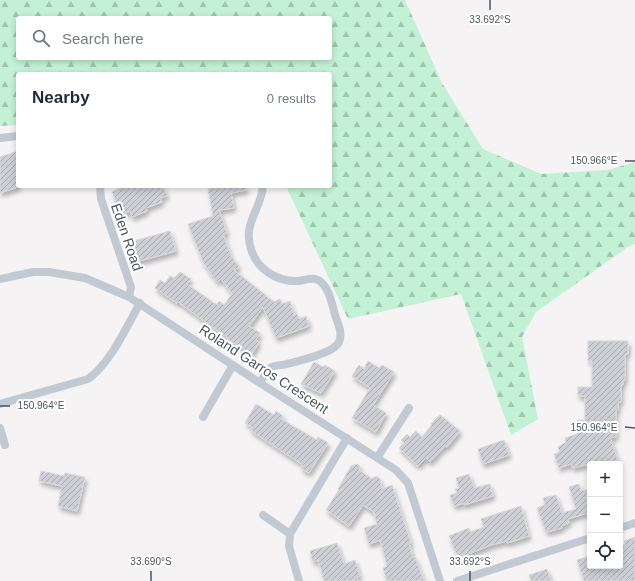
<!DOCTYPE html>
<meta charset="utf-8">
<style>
body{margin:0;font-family:Helvetica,sans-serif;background:#f2f2f3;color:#1f2937}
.controls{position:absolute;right:12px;bottom:12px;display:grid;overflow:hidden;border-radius:4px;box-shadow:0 2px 6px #0003}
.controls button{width:36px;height:36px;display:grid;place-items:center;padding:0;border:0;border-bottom:1px solid #e0e1e3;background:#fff;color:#1f2937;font:20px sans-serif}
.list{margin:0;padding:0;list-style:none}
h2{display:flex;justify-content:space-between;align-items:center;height:52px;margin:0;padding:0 16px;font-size:17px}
h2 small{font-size:13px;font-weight:400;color:#747a83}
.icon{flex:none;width:22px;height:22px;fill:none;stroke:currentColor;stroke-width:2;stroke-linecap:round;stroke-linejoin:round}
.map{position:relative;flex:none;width:635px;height:581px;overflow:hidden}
.search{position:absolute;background:#fff;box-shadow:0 2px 6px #0003;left:16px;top:16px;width:316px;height:44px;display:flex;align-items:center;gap:10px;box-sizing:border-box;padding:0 14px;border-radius:4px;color:#747a83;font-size:15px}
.panel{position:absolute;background:#fff;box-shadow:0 2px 6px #0003;left:16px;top:72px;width:316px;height:116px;border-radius:4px}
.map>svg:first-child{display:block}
.forest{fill:url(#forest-firs);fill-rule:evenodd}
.building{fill:url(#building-hatch);stroke:#d7d9de;filter:url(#shadow)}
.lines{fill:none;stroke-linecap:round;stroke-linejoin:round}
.minor{stroke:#c1cad2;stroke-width:8}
.ticks{fill:none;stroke:#4a5661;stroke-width:1.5}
.labels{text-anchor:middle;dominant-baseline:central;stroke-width:4;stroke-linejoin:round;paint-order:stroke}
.street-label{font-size:14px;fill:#4a5661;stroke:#fff}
.ticks-label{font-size:10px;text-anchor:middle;fill:#4a5661;stroke:#fff;stroke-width:4;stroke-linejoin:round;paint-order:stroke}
</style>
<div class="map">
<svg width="635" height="581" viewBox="0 0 635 581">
<defs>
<pattern id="forest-firs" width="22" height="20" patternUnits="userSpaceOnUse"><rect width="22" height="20" fill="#c3f1d5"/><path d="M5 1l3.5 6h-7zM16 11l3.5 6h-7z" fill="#a0c6b0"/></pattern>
<pattern id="building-hatch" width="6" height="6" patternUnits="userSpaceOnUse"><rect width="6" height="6" fill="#cdcfd5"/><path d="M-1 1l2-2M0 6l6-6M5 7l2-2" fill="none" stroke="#a8abb0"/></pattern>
<filter id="shadow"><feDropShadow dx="2" dy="4" stdDeviation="2" flood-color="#0004"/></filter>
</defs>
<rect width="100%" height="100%" fill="#f5f3f3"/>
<path class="forest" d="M0 0H405L442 83 483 149 541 174 608 170 635 162V244L628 247 536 312 522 337 538 419 511 435 461 294 348 319 286 186H330V74H18V125L0 126ZM18 18H330V58H18Z"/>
<path class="building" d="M18 151V187L0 193V157Z
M117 186H163L167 196 160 198 162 202 146 208 147 211 132 217 130 211 121 215 112 192 118 189Z
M223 186H246V190L231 193 234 208 219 210 227 233 223 234 231 256 239 267 234 270 274 302 280 299 282 304 290 301 294 315 297 314 299 319 306 316 309 326 276 338 263 307 249 326 260 333 256 340 259 342 252 354 227 339 228 338 178 302 177 303 155 288 160 280 165 283 170 276 174 278 180 272 191 279 187 284 217 305 219 301 224 305 232 294 221 279 217 282 203 262 188 224 213 216 208 189Z
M170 231 176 251 136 262 130 242Z
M588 341H628V354H625V380H623V385H621V402H618V410H616V437H610L618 461 608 464H589L573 468 571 464 559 468 554 454 560 452 558 447 566 442 565 438 577 434 578 420H585V396H578V387H592V361H588Z
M368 361 379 368 382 365 394 372 373 405 386 413 376 432 352 418 370 388 352 376 359 365 364 369Z
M314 362 323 367 325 365 335 371 321 393 301 384Z
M256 404 274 415 276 411 283 416 281 419 317 440 318 437 328 443 309 473 301 468 303 465 250 430 252 427 245 423Z
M440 415 460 431 447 447 445 446 430 462 426 458 418 466 399 448 404 443 401 440 407 434 410 437 416 431 422 437 432 425 431 424Z
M504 440 509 455 483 464 478 449Z
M357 464 360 466 359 470 372 479 376 476 380 479 382 489 392 485 411 543H409L413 558 415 557 424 581H387L383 568 387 566 380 540 369 544 364 528 377 524 374 512 363 505 349 526 326 510 339 490 338 489 351 466Z
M41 471 64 476 65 473 85 477 77 511 58 506 62 486 39 481Z
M469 474 474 488 490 484 493 496 464 505V503L454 506 450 495 457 493 455 489 459 488 456 478Z
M579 484 581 491 590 489V512L568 519 569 523 561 526 562 528 546 532 537 508 545 505 543 498 556 495 562 513 576 509 569 487Z
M521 506 529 536 507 543V541L491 545 458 558 449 536 469 528 470 532 484 527 481 519Z
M635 537V581H584L577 560 590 556V566H623L620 557V546L625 545 624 541Z
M337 543 344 564 355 560 360 576 357 577 358 581H324L318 560 313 562 310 551Z
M547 569 551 581H531L529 575Z"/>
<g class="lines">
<path class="minor" d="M0 138 18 136
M100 186 101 199 131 287 129 297
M0 279 33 272H49L85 278 129 297 260 383 396 470 408 483 440 581
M260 383C263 379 265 372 270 368 275 364 281 366 287 364 299 361 334 353 339 342 343 333 338 324 335 315 332 305 330 290 321 282 314 276 306 280 298 281 279 282 259 271 252 252 241 224 261 211 263 186
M0 404 88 379C110 364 127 326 140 303
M203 417 233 365
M0 428 5 445
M377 458 409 408
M263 515 290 534 289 546 299 581
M620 528 635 523
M290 534 347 438
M457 581 590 538"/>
</g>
<path class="ticks" d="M490 10V0M625 161H635M0 406H10M625 427 635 428M151 581V571M470 581V571"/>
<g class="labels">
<g class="street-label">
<text transform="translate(127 237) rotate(71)">Eden Road</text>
<text transform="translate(264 369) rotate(33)">Roland Garros Crescent</text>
</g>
</g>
<g class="ticks-label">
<text x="490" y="23">33.692°S</text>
<text x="594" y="164">150.966°E</text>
<text x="41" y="409">150.964°E</text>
<text x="594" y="431">150.964°E</text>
<text x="151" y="565">33.690°S</text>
<text x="470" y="565">33.692°S</text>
</g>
</svg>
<div class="controls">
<button>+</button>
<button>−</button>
<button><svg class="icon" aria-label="locate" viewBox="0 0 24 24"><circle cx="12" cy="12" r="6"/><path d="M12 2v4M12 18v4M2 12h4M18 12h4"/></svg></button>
</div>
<div class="search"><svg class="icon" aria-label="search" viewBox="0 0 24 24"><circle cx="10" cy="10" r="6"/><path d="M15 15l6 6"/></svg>Search here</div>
<section class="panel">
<h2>Nearby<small>0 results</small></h2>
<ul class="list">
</ul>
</section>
</div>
